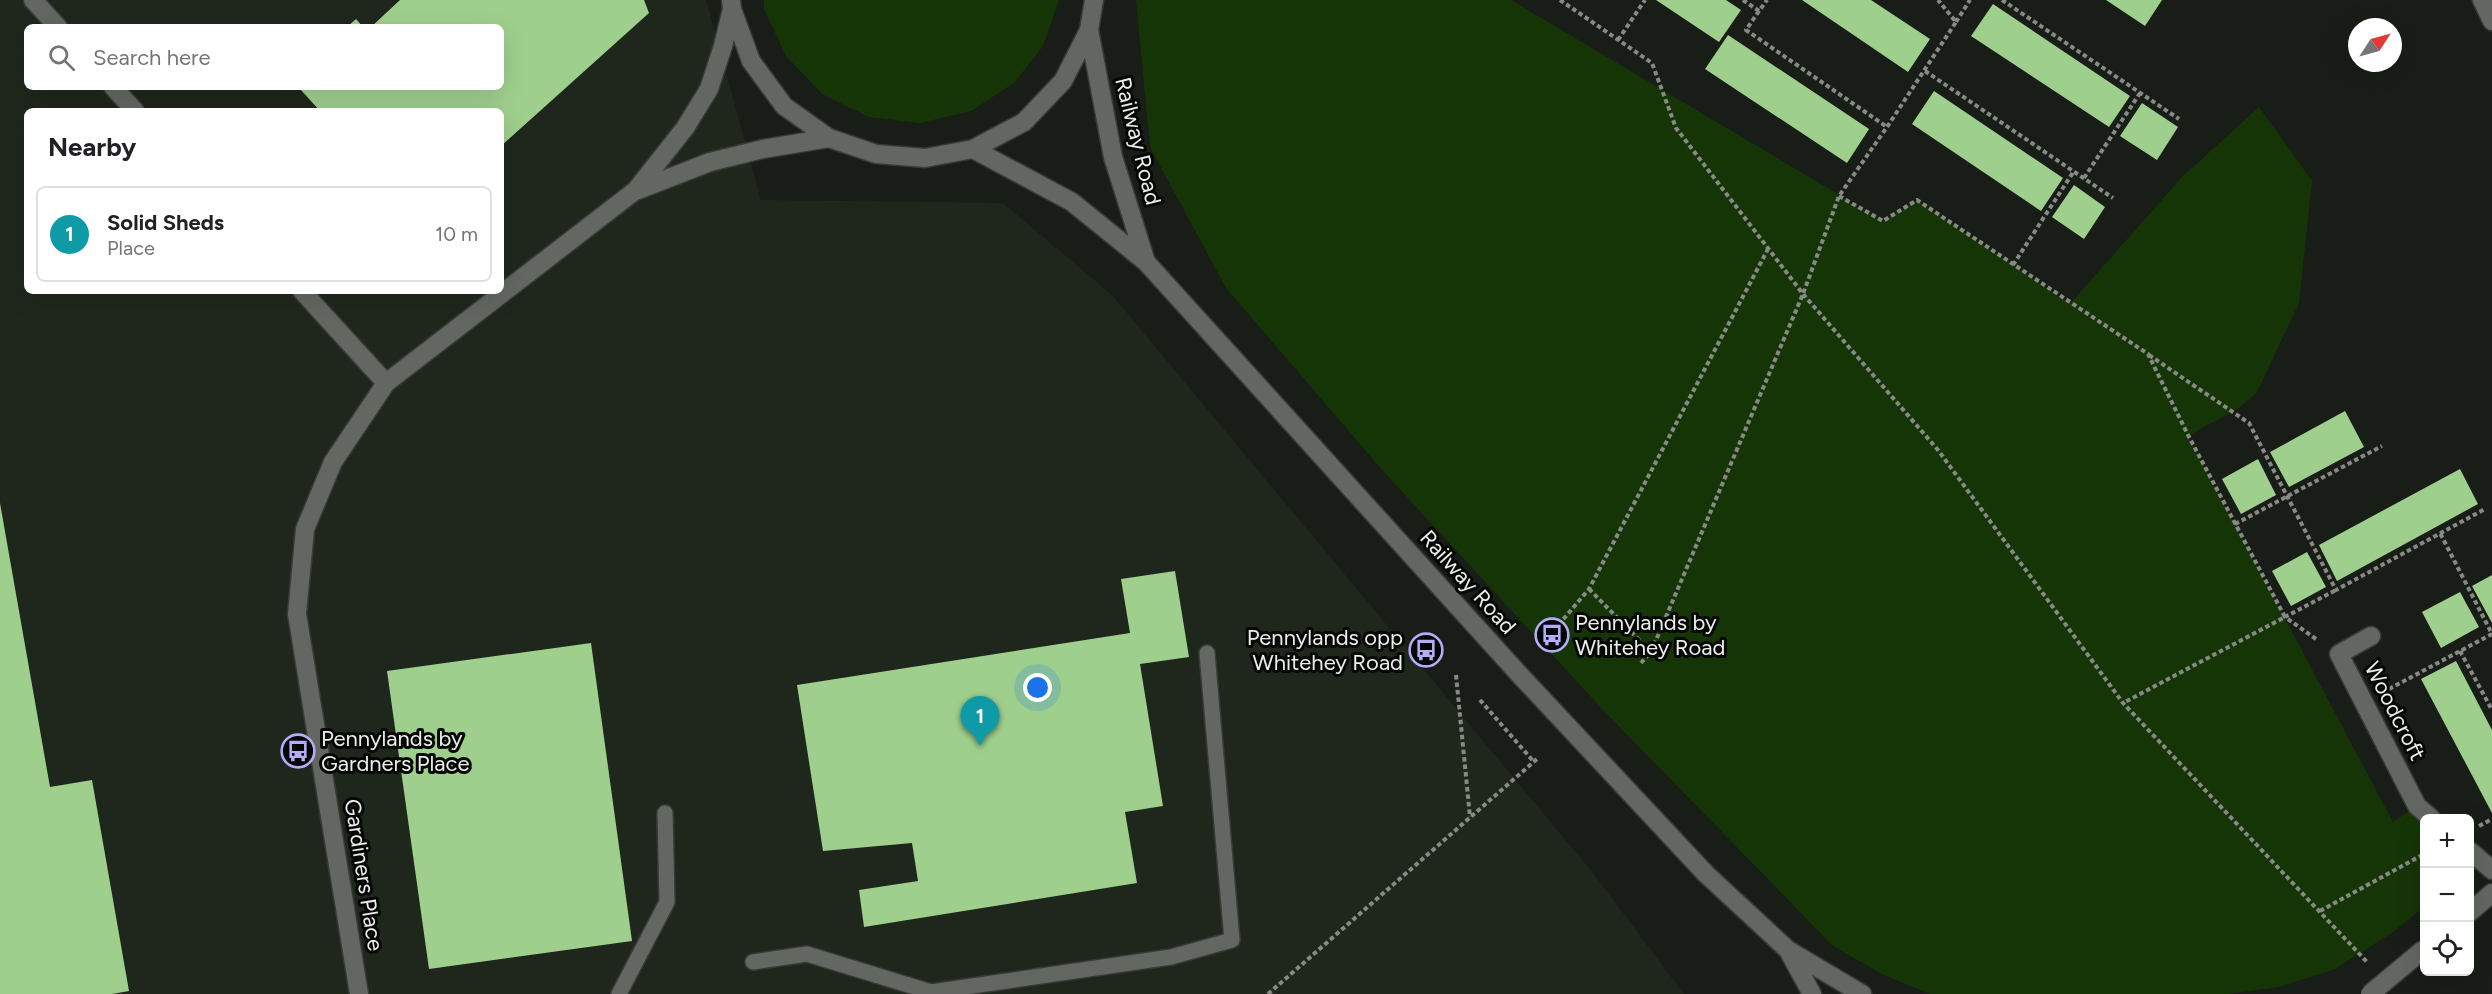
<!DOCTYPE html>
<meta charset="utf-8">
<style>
body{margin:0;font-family:Figtree,sans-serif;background:#f6f6f6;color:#202124}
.controls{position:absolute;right:18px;bottom:18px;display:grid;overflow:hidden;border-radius:9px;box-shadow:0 6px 24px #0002}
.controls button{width:54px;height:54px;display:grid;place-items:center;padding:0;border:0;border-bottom:2px solid #e0e0e0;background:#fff;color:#202124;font:30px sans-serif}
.compass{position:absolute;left:2348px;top:18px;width:54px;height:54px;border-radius:50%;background:#fff;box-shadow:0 6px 24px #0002;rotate:54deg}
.you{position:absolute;left:1038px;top:688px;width:21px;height:21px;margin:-15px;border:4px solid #fff;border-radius:50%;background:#1a73e8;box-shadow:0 0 0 9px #1a73e833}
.badge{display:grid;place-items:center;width:39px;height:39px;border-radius:50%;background:#7c3aed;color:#fff;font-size:20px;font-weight:700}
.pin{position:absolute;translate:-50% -50px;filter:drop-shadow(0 2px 3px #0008)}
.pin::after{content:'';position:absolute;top:32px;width:21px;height:18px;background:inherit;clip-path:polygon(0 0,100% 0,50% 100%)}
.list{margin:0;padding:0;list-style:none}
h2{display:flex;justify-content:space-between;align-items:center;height:78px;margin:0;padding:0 24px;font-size:26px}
h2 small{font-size:20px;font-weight:400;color:#757577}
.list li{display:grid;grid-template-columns:39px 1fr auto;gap:18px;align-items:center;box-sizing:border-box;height:96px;margin:0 12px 12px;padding:0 12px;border:2px solid #e0e0e0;border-radius:9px}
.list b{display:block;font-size:22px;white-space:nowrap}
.list p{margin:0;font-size:20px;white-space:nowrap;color:#757577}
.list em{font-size:20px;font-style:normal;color:#757577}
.icon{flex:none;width:33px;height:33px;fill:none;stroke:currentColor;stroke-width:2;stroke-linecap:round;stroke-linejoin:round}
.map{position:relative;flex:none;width:2492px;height:994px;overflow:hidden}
.search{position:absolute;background:#fff;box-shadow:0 6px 24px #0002;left:24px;top:24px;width:480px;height:66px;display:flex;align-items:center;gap:15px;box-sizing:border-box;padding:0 21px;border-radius:9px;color:#757577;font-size:22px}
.panel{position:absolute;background:#fff;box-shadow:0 6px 24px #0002;left:24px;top:108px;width:480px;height:186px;border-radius:9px}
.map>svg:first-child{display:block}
.built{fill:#1f271c;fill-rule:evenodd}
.green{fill:#163507}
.building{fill:#9fcf8d}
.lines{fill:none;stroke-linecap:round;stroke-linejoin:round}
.service-casing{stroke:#373a37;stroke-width:18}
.minor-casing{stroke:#373a37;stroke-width:21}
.tertiary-casing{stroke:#373a37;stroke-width:21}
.secondary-casing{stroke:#373a37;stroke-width:21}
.path{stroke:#868984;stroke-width:4;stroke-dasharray:4.5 3;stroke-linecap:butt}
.service{stroke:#626861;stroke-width:15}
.minor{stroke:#626861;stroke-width:18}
.tertiary{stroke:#626861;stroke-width:18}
.secondary{stroke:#626861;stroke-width:18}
.tertiary-bridge-casing{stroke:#373a37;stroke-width:21;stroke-linecap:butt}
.tertiary-bridge{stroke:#626861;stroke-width:18}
.labels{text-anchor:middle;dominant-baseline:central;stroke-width:6;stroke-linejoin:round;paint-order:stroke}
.street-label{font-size:22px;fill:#ebeeea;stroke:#050705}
.poi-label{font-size:22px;fill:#ebeeea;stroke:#050705;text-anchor:start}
</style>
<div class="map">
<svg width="2492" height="994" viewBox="0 0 2492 994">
<rect width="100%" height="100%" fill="#191d17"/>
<path class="built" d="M0 0H706L761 200 1003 203 1113 296 1593 873 1684 994H0ZM27 27H501V87H27ZM27 111H501V291H27Z"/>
<path class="green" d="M764 0H1059L1043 46 1014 83 971 111 920 123 869 117 822 94 786 56 764 9Z
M1136 0H1511L1883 221 1917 200 2070 304 2182 177 2259 107 2312 181 2299 303 2257 392 2239 408 2188 436 2393 822 2417 806 2424 818V907L2393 932 2335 969 2279 987 2227 994H1930L1884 975 1833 946 1605 712 1384 472 1226 288 1150 147Z"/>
<path class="building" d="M400 0H644L649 13 501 146V111H320L301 90 305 87H501V27H371Z
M1656 0H1726L1741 10 1719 42Z
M1802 0H1871L1930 39 1908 72Z
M2106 0H2162L2145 26Z
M1993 4 2130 96 2109 127 1971 36Z
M356 19 363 27H347Z
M1728 35 1869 129 1847 163 1705 69Z
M1934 91 2063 178 2041 211 1912 124Z
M2142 103 2178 127 2157 160 2120 136Z
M2074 185 2105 207 2084 239 2052 217Z
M2345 411 2364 447 2289 487 2270 452Z
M2258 459 2276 495 2241 514 2222 479Z
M2460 469 2478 504 2337 581 2319 545Z
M0 503 50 787 92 780 129 991 112 994H0Z
M2307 552 2326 587 2291 606 2272 571Z
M1175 571 1189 657 1140 664 1163 806 1125 812 1137 883 864 927 859 890 918 881 912 843 823 851 797 685 1130 633 1121 579Z
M2492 575V623L2472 586Z
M2460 592 2479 627 2441 648 2422 612Z
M591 643 632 941 429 969 387 671Z
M2456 661 2492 730V813L2421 679Z"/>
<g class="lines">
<g class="service-casing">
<path id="service" d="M753 962 807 954 931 992 1171 957 1232 940 1207 653
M619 994 667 902 665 813"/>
</g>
<g class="minor-casing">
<path id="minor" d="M33 0 58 27
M113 87 135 111
M638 190 710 162 763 149 829 138
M302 291 386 383
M2371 636 2339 654 2417 806 2431 818
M2470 851 2492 870
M359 994 297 614 305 529 333 462 386 383 636 190 685 128 709 89 723 46 732 9"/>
</g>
<g class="tertiary-casing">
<path id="tertiary" d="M2482 0 2492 21
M2470 912 2492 893"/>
</g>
<g class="secondary-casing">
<path id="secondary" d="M731 0 732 9 751 61 784 106 829 138 876 154 925 158 973 149 1024 122 1063 81 1089 30 1094 0
M1089 30 1113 157 1146 262
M973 149 1072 202 1146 262 1518 673 1706 874 1788 950 1862 994
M1789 952 1812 994"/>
</g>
<path class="path" d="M1560 0 1652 63 1676 128 1803 294 1938 450 2123 703 2367 962
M1743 0 1759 11 1767 0
M2002 0 2179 119
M1759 11 1746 30 1887 127
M1956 22 1970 0
M1618 40 1645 0
M1925 71 2113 198
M2084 178 2140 93
M1839 196 1883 221 1917 200 2148 354 2188 435 2285 617 2123 703
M2013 265 2074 171
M2149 355 2249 423 2336 590 2485 509
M2235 524 2382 446
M1589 589 1651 652
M2316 639 2285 617 2336 590
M1544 642 1589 589 1768 249
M2460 651 2492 710
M1641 663 1651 652 1803 294 1839 196 1887 127 1956 22 1938 0
M1456 675 1470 817
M2389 689 2492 634 2440 533
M1480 700 1534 762
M2479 826 2492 819
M2320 911 2424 854
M1268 994 1537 759"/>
<use href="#service" class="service"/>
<use href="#minor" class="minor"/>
<use href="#tertiary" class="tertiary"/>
<use href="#secondary" class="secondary"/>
<g class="tertiary-bridge-casing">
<path id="tertiary-bridge" d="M2370 994 2424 949"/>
</g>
<use href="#tertiary-bridge" class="tertiary-bridge"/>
</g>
<defs>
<g id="bus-ring" transform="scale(1.725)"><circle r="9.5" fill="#050705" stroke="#b3adf9" stroke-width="1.5"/><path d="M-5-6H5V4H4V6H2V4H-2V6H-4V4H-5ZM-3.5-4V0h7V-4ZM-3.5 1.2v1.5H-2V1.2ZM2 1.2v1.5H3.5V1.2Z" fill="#b3adf9"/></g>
</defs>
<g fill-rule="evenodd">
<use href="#bus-ring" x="1552" y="635"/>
<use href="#bus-ring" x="1426" y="650"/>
<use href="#bus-ring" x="298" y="751"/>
</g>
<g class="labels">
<g class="street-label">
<text transform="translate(1138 141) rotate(76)">Railway Road</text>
<text transform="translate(1468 582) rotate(48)">Railway Road</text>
<text transform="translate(2395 711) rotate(63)">Woodcroft</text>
<text transform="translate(364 875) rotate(81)">Gardiners Place</text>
</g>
<g class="poi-label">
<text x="1575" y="622">Pennylands by<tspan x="1575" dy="25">Whitehey Road</tspan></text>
<text x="1403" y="637" text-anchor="end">Pennylands opp<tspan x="1403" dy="25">Whitehey Road</tspan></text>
<text x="321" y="738">Pennylands by<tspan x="321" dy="25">Gardners Place</tspan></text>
</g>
</g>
</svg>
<div class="controls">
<button>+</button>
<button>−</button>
<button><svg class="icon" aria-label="locate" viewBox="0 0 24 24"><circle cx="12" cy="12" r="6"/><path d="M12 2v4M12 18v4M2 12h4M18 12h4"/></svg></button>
</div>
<svg class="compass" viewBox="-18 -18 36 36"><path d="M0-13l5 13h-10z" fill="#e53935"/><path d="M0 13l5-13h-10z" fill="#757577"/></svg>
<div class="you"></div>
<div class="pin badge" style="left:980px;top:746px;background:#0f9aa8">1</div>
<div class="search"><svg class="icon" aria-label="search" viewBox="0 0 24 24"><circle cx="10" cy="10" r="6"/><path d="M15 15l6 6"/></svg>Search here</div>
<section class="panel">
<h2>Nearby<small></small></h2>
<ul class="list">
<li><span class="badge" style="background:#0f9aa8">1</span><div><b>Solid Sheds</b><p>Place</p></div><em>10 m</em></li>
</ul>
</section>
</div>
